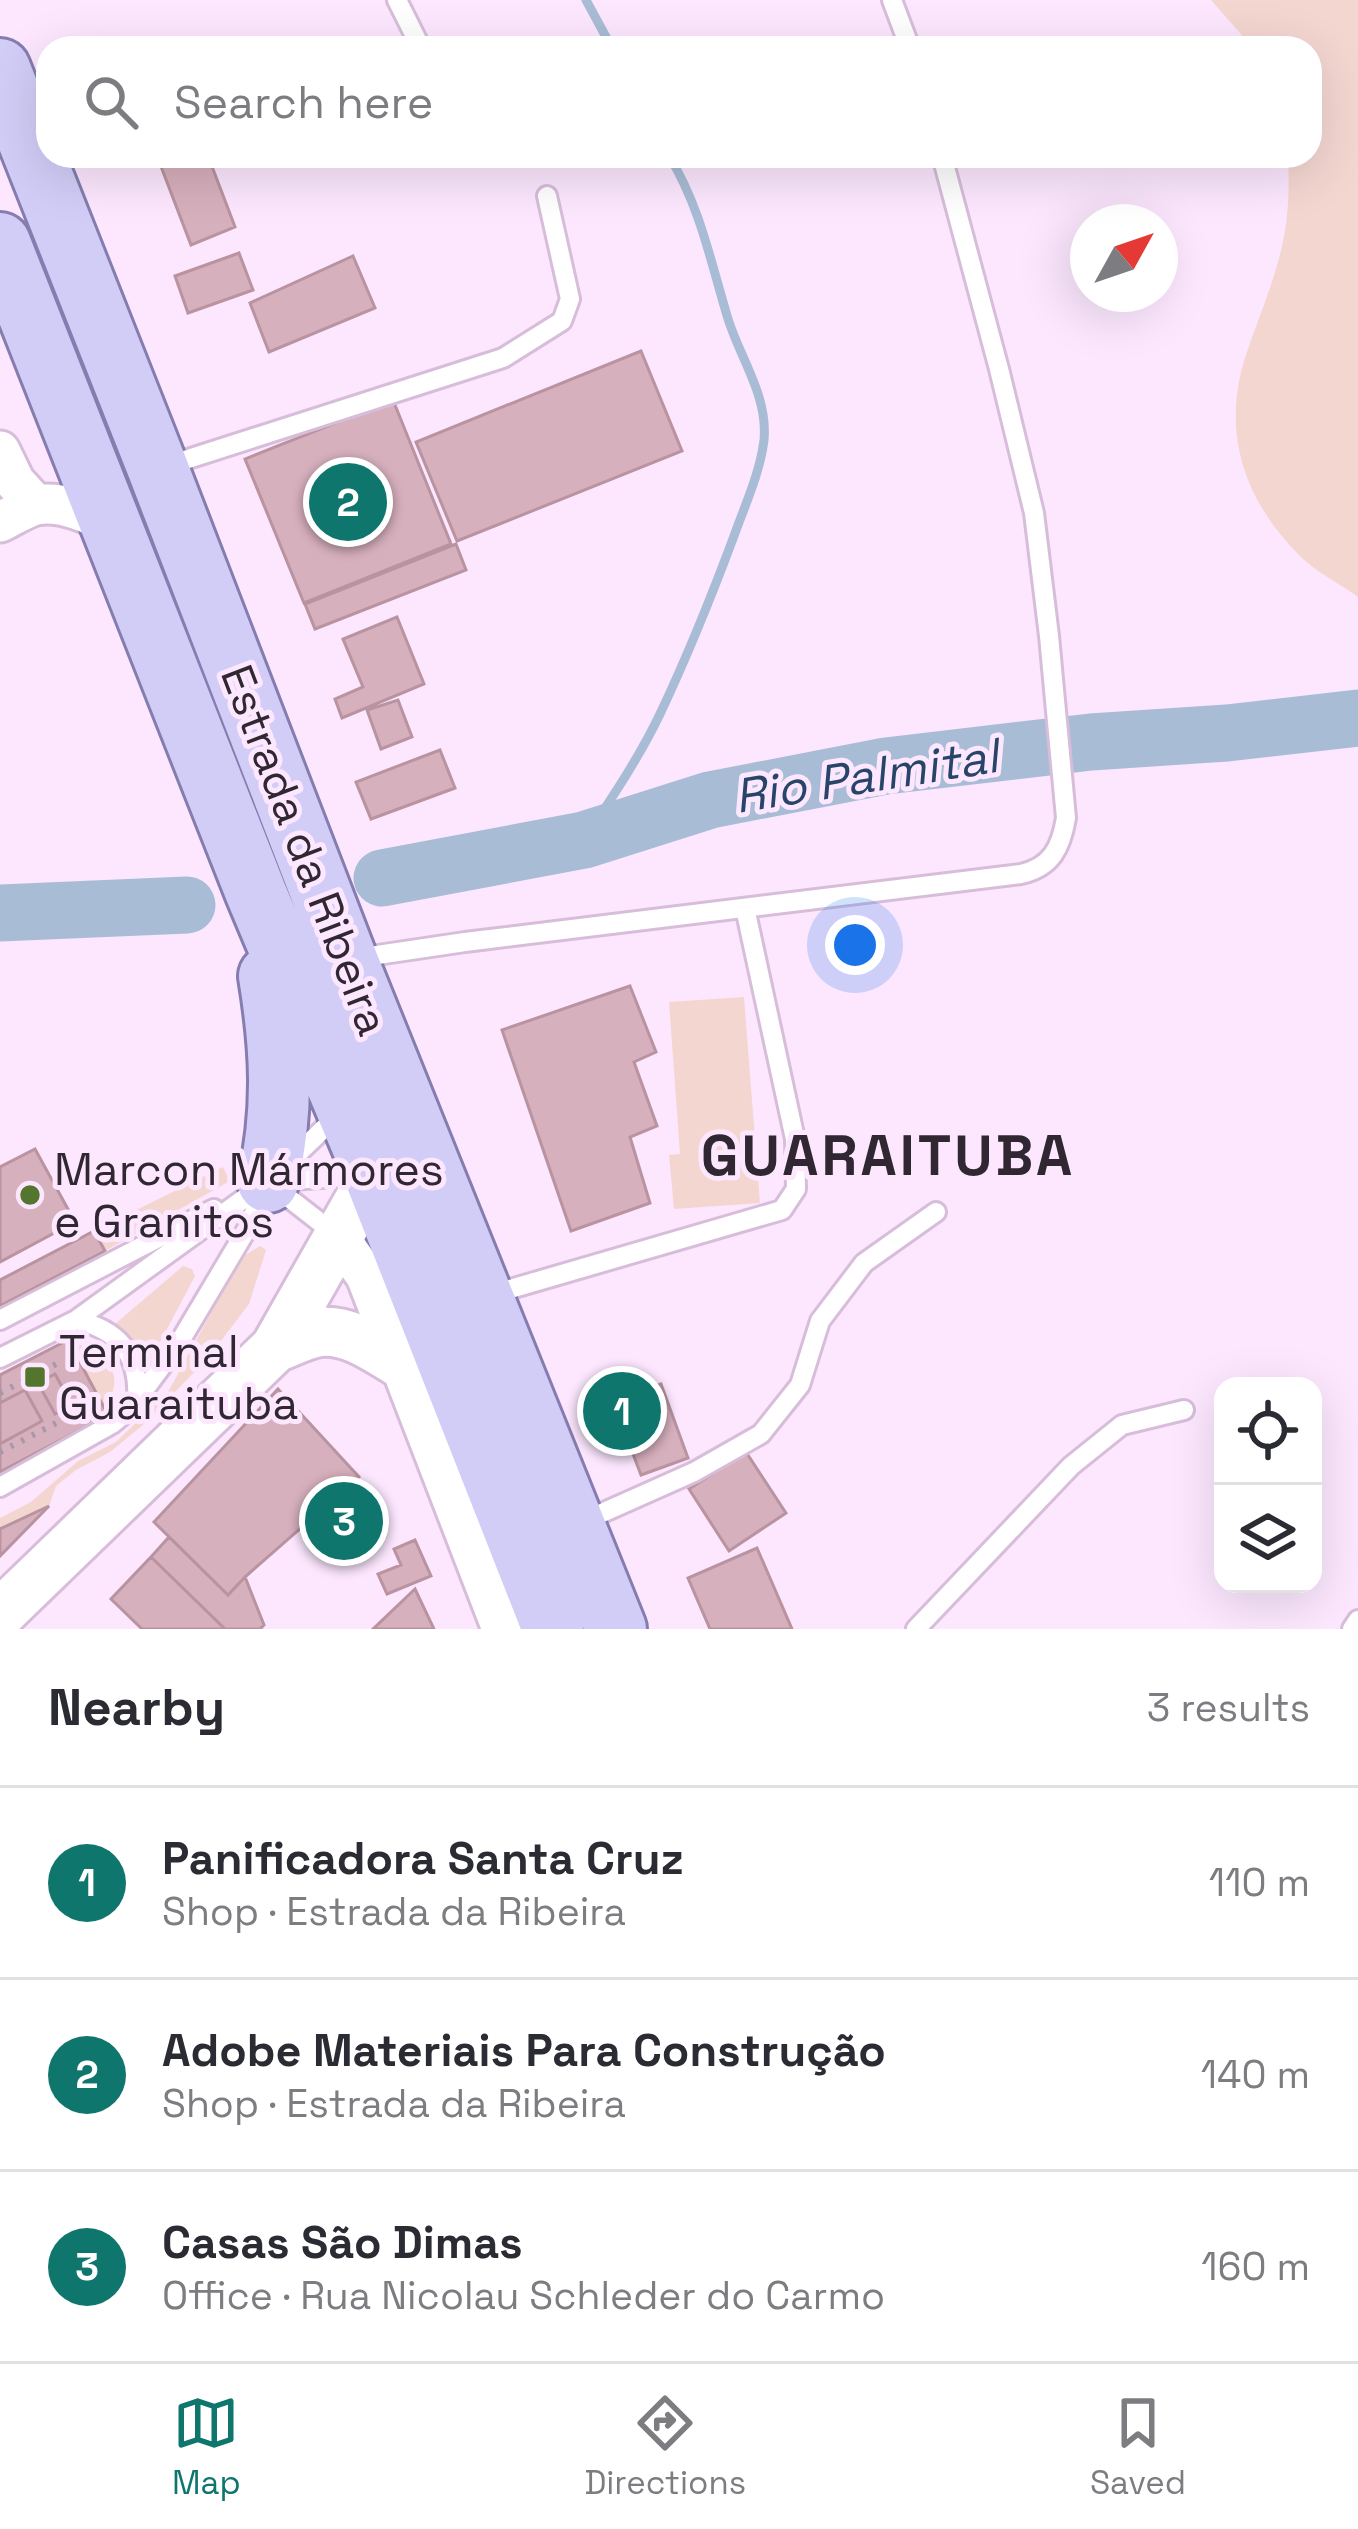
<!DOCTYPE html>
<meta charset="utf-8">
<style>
body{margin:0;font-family:"Space Grotesk",sans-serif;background:#f7f7f7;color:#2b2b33}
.controls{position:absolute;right:36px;bottom:36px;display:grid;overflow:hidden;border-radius:24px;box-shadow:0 12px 48px #0002}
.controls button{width:108px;height:108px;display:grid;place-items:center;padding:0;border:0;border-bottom:3px solid #e1e1e2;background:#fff;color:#2b2b33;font:60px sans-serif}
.compass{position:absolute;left:1070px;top:204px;width:108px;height:108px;border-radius:50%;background:#fff;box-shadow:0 12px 48px #0002;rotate:50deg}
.you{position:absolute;left:855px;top:945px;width:42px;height:42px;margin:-30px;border:9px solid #fff;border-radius:50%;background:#1a73e8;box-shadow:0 0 0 18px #1a73e833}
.badge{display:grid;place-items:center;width:78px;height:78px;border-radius:50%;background:#0f766e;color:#fff;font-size:39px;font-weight:700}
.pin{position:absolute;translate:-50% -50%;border:6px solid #fff;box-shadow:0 3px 12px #0006}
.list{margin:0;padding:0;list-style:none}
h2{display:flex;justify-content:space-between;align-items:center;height:156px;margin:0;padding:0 48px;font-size:51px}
h2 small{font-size:39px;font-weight:400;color:#7c7c81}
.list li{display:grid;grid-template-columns:78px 1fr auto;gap:36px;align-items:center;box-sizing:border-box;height:192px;padding:0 48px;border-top:3px solid #e1e1e2}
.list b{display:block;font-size:45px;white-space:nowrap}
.list p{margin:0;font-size:39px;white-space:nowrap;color:#7c7c81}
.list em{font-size:39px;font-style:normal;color:#7c7c81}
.icon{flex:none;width:66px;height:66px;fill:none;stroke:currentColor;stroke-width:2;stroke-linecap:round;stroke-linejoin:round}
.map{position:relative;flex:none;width:1358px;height:1629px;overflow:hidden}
.search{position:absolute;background:#fff;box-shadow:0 12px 48px #0002;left:36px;right:36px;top:36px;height:132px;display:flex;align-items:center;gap:30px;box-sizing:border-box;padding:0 42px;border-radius:36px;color:#7c7c81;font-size:45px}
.sheet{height:732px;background:#fff}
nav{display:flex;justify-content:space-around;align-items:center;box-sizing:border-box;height:168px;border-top:3px solid #e1e1e2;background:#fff;font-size:33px;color:#7c7c81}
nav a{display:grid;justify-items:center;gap:6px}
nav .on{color:#0f766e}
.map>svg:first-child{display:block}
.green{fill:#f4d6d1}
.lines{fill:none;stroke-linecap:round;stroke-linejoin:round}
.stream{stroke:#a9bcd5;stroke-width:9}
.river{stroke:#a9bcd5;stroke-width:57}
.building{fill:#d7b0bd;stroke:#b993a0;stroke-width:3}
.service-casing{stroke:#d7bdda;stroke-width:24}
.minor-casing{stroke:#d7bdda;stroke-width:45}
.tertiary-casing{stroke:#d7bdda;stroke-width:54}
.primary-casing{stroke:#857daf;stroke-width:66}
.path{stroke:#a797a9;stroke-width:6;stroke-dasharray:3 9;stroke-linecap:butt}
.service{stroke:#fff;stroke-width:18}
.minor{stroke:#fff;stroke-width:39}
.tertiary{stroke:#fff;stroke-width:48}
.primary{stroke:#d1cdf7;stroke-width:60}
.poi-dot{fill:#53752d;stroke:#fce7fe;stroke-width:4.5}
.labels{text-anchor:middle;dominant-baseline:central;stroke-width:10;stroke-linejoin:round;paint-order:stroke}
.street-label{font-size:45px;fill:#302732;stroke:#fce7fe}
.poi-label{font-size:45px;fill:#302732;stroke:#fce7fe;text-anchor:start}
.water-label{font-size:48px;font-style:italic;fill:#284569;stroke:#fce7fe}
.district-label{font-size:57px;font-weight:bold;letter-spacing:3px;fill:#302732;stroke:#fce7fe}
</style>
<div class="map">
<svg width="1358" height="1629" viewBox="0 0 1358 1629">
<rect width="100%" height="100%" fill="#fce7fe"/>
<path class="green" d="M1211 0H1358V597C1339 583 1314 571 1298 554 1245 500 1222 435 1244 361 1254 329 1268 298 1277 265 1288 230 1290 193 1288 156H1310V48H1253Z
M744 997 760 1203 674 1209 669 1155 680 1154 669 1002Z
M223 1167 230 1181 105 1251 94 1231Z
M260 1246 266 1250 249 1304 209 1357 143 1425 110 1452 76 1470 56 1486 49 1506 0 1529V1518L31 1502 78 1461 116 1442 168 1392 212 1311 226 1277 245 1255Z
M183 1266 192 1269 195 1276 148 1365C140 1346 133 1336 115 1324Z
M81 1345C110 1351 127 1383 103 1406L71 1346Z"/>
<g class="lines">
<path class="stream" d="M586 0 612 48
M584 840C611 799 639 758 660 714 687 657 712 595 734 536 745 505 760 473 764 440 768 396 741 360 728 319 711 263 700 206 669 156"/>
<path class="river" d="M382 878 584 840 710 800 886 766 1091 742 1227 733 1358 718
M0 913 187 905"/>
</g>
<path class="building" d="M157 156H208L235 227 191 245Z
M239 253 253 290 188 313 175 276Z
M353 256 375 308 269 352 250 303Z
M641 351 682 451 457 541 416 442Z
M393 400 451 544 304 603 245 459Z
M456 544 466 570 315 629 305 604Z
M397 617 424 684 342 718 335 699 363 687 343 639Z
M398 700 412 737 381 749 367 710Z
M440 750 455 788 371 819 356 782Z
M630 986 656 1052 634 1062 657 1126 630 1137 650 1203 571 1231 502 1030Z
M35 1149 75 1222 0 1262V1167Z
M94 1231 105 1251 0 1306V1280Z
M68 1340 108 1415 0 1472V1375Z
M55 1374 72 1405 55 1414 38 1383Z
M661 1384 688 1458 641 1475 613 1401Z
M278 1389 359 1477 245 1577 228 1595 154 1522Z
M25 1390 42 1421 0 1444V1403Z
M746 1452 786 1513 729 1551 689 1489Z
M345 1494 371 1523 343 1548 317 1519Z
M49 1506 0 1556V1529Z
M169 1537 228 1595 245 1577 264 1625 260 1629H225L151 1557Z
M415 1540 431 1576 387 1594 378 1574 401 1565 394 1549Z
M757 1548 792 1629H710L688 1578Z
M151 1557 225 1629H142L111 1599Z
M415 1589 434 1629H373Z"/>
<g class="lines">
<g class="service-casing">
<path id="service" d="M397 0 421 48
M892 0 910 48
M163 467 503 358 562 321 570 299 547 196
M357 958 465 942 1021 874C1052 867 1061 847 1066 818L1049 636 1034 513 999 369 942 156
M290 1161 339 1114
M277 1181 363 1175
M276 1188 335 1234
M493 1294 782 1210 796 1189 795 1139 745 908
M0 1320 214 1209
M76 1320C120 1330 140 1356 137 1401
M0 1358 76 1320 260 1187
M0 1487 112 1424 130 1409 179 1343 247 1229 266 1186
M584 1521 694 1472 761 1434 800 1385 820 1321 864 1263 936 1212
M916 1629 1071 1466 1122 1425 1184 1410
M1352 1629 1358 1620"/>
</g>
<g class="minor-casing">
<path id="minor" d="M0 451 15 482 36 505
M0 522C11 517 24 508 36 505 61 500 89 513 110 524
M338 1236 366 1276 502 1629"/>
</g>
<g class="tertiary-casing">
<path id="tertiary" d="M275 1348C289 1343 305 1334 320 1332 350 1329 376 1349 400 1363
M0 1614 275 1348 374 1174"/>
</g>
<g class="primary-casing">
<path id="primary" d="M0 69 158 469 347 960 616 1629
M0 243 256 893 374 1174 553 1629
M268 1182C284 1110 281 1049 269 976"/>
</g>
<path class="path" d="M0 1393 62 1361
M0 1452 66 1418"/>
<use href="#service" class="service"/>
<use href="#minor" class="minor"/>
<use href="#tertiary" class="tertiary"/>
<use href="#primary" class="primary"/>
</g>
<g class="poi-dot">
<circle cx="30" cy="1195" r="12"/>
<rect x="23" y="1365" width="24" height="24" rx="6"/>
</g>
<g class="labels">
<g class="street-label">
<text transform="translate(305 850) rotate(69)">Estrada da Ribeira</text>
</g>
<g class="poi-label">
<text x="54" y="1169">Marcon Mármores<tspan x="54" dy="52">e Granitos</tspan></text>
<text x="59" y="1351">Terminal<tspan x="59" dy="52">Guaraituba</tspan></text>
</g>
<g class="water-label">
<text transform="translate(866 776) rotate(-9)">Rio Palmital</text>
</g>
<g class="district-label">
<text x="888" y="1155">GUARAITUBA</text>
</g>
</g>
</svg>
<div class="controls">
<button><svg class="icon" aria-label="locate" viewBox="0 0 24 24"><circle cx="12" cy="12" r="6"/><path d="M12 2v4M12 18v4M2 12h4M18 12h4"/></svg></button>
<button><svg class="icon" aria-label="layers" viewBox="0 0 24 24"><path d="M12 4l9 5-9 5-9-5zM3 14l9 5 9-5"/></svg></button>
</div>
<svg class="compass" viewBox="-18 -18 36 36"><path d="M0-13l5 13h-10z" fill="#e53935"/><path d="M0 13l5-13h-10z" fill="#7c7c81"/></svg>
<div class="you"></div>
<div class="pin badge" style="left:622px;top:1411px">1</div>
<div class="pin badge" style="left:348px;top:502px">2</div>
<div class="pin badge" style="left:344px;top:1521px">3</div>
<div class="search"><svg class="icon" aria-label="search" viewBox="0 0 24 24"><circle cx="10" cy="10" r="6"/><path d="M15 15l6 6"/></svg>Search here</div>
</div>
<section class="sheet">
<h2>Nearby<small>3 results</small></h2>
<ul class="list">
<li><span class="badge">1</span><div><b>Panificadora Santa Cruz</b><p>Shop · Estrada da Ribeira</p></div><em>110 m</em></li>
<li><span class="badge">2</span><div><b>Adobe Materiais Para Construção</b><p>Shop · Estrada da Ribeira</p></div><em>140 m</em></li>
<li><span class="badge">3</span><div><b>Casas São Dimas</b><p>Office · Rua Nicolau Schleder do Carmo</p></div><em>160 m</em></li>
</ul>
</section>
<nav>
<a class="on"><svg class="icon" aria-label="map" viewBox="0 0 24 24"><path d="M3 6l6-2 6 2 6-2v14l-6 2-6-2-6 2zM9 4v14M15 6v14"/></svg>Map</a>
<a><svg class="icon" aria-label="directions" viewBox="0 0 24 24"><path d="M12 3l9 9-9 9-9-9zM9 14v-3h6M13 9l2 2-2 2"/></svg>Directions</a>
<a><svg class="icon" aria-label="saved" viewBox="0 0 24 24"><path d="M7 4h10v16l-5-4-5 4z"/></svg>Saved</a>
</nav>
